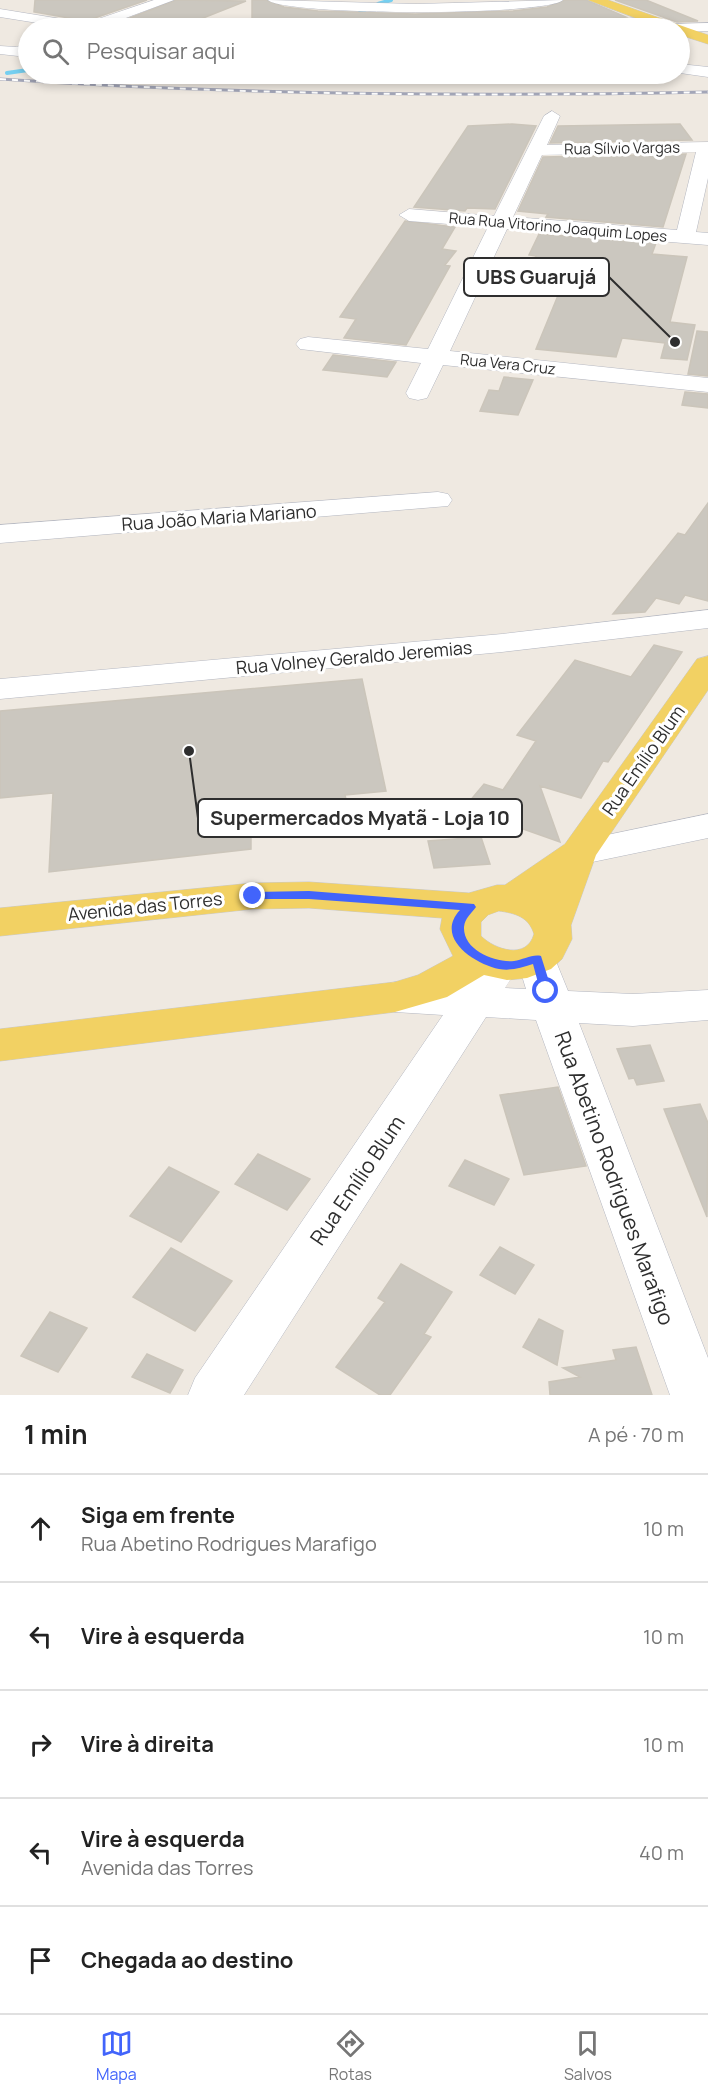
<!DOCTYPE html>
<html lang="pt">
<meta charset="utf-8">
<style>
body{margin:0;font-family:Manrope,sans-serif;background:#f2f2f2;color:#222}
.stop{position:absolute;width:18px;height:18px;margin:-14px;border:4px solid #4264fb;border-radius:50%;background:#fff}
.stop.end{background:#4264fb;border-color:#fff;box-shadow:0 2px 6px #0008}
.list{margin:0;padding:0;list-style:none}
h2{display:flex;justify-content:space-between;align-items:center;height:78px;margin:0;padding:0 24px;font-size:26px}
h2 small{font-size:20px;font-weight:400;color:#767676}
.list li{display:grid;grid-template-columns:39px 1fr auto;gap:18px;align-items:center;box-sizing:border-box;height:108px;padding:0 24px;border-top:2px solid #e0e0e0}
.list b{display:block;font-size:22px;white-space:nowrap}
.list p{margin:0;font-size:20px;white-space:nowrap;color:#767676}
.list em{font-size:20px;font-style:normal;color:#767676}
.icon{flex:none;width:33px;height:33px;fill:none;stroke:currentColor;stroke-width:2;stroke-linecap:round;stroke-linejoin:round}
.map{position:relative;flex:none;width:708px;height:1395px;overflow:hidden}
.search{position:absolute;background:#fff;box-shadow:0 3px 9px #0003;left:18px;right:18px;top:18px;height:66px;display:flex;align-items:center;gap:15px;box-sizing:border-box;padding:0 21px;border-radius:33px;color:#767676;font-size:22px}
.sheet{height:618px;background:#fff}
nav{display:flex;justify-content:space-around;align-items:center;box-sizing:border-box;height:84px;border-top:2px solid #e0e0e0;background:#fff;font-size:16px;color:#767676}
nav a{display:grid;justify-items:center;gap:3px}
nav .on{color:#4264fb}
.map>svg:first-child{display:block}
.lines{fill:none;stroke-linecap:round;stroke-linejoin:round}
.stream{stroke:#75cff0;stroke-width:4}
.building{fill:#cbc7bf;stroke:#cbc5ba;stroke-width:1.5}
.minor-casing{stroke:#b4b7c1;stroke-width:1}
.major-casing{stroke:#c9c9c9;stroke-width:1}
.minor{fill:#fff;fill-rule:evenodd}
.major{fill:#f2d163;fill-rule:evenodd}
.rail-casing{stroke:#a3a6b8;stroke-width:3}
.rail{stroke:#fff;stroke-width:2;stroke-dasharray:6;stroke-linecap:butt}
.route{fill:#4264fb}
.labels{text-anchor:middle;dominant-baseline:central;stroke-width:6;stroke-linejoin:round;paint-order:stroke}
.far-street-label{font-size:15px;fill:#2e2e2e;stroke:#fff}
.street-label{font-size:18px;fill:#2e2e2e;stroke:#fff}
.near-street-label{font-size:21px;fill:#2e2e2e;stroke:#fff}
.leader{fill:none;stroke:#2e2e2e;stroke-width:2}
.callout-dot{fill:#2e2e2e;stroke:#fff;stroke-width:2}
.callout{fill:#fff;stroke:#2e2e2e;stroke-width:2}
.callout-label{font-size:20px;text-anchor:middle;font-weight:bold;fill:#2e2e2e}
</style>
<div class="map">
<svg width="708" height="1395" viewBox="0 0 708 1395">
<rect width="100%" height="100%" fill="#efe9e1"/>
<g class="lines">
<path class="stream" d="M378 4 391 0
M350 28 351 19 366 9
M7 73 28 70"/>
</g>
<path class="building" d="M35 0H147L86 21 34 12Z
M176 0 246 1 178 28H104Z
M252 0H266L284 7 318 11 415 14 513 11 547 7 565 0H586L626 17 587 22 578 28H442L439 25 406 26 404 23 341 25 342 28H252Z
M615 0H646L698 21 677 22Z
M512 124 536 126 495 209 467 208 465 211 414 207 468 126Z
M680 124 692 140 550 143 558 126Z
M686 154 663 227 546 217 548 214 518 211 543 157Z
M405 221 455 227 442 249 456 251 445 265 450 266 406 345 344 338 356 319 340 317Z
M539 234 656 243 652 254 687 257 670 322 695 325 687 360 661 358 665 343 622 338 616 357 536 349 559 293 527 290 540 263 533 262 536 256 529 255Z
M697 331 708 332V376L688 374Z
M333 355 396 362 387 377 323 370Z
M504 377 533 380 518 415 480 411 489 390 499 391Z
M685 392 708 394V408L682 405Z
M708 503V601L685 595 679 604 656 598 645 612 613 614 678 533 685 535Z
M654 645 682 652 608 762 603 761 581 798 540 786 560 842 464 808 484 784 503 790 536 741 517 735 575 660 631 677Z
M362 679 386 791 345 795 351 822 251 833V849L49 872 53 793 0 798V711Z
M481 837 490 864 434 868 428 841Z
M650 1045 664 1081 637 1085 634 1078 629 1079 617 1049Z
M558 1087 586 1166 524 1175 500 1095Z
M700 1104 708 1123 707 1217 664 1109Z
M258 1154 310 1179 287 1210 235 1184Z
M465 1160 509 1179 494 1205 449 1186Z
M169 1167 219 1192 181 1242 130 1216Z
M500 1247 534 1265 515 1294 480 1275Z
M171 1248 232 1281 195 1331 133 1297Z
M401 1264 452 1292 424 1334 431 1337 390 1395H380L336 1367 385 1302 378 1298Z
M50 1312 87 1328 58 1372 21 1356Z
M539 1319 563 1331 557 1365 523 1347Z
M636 1347 652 1395H550L549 1382 580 1377 563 1368 616 1360 613 1350Z
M147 1354 183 1370 170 1393 132 1377Z"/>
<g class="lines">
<g class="minor-casing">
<path id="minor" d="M154 0H174L99 28H69L0 17V9L86 23Z
M268 0 416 4 563 0C547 16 284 16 268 0Z
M651 16 658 20 656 23 617 28H580L587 24Z
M708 23V31L680 32V28H665L672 24Z
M28 44V53L18 56 0 54V46L16 47Z
M680 64 708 67V77L680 73Z
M552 111 560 116 547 145 708 142V178L696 232 708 233V245L507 229 450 351 708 378V392L443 365 427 398 418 400 409 398 406 393 421 363 300 349 296 344 300 339 308 337 428 349 488 227 409 221 399 215 409 209 494 216 544 116ZM696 152 677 230 513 217 542 155Z
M438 492 448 494 452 500 448 506 0 543V525Z
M708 610V628L502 652 0 699V679L502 634Z
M708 814V838L578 865 565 862 559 853 565 844 578 841Z
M537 944 551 949 568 991 633 994 708 990V1020L633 1026 579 1023 708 1358V1395H670L536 1020 486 1017 244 1395H188L195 1378 443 1015 395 1012 380 1008 374 997 380 986 395 982 464 985C479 963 483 946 513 955L518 963 517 959 523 949ZM519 966 526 989 505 988Z"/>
</g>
<g class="major-casing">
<path id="major" d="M588 0H608L708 35V44L680 35V28H662Z
M708 656V690L596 855 571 925 572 939 562 959 551 969 527 978 507 980 484 975 447 997 395 1012 0 1061V1029L395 982 418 975 453 956 440 929 442 918 309 908 253 909 0 936V908L253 883 309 882 469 893 497 885H505L565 844 697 659ZM499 911C515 913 529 917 534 934 527 960 495 950 481 936V922L488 915Z"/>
</g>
<use href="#minor" class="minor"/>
<use href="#major" class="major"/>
<g class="rail-casing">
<path id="rail" d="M0 79C236 95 472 97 708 92"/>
</g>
<use href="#rail" class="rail"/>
</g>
<path class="route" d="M309 891 474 904 476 907C471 914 465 918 464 927 463 950 494 963 514 961 523 960 532 954 541 956L552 991 550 994H541L533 964C521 968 511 971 499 969 475 964 434 938 460 910L309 899H253L247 896 253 892Z"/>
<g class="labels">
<g class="far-street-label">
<text transform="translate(622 148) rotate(-1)">Rua Sílvio Vargas</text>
<text transform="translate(558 227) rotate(5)">Rua Rua Vitorino Joaquim Lopes</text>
<text transform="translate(508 364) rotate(6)">Rua Vera Cruz</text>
</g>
<g class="street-label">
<text transform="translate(219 517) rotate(-4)">Rua João Maria Mariano</text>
<text transform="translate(354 657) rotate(-5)">Rua Volney Geraldo Jeremias</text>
<text transform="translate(643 760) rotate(-55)">Rua Emílio Blum</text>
<text transform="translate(145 906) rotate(-6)">Avenida das Torres</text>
</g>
<g class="near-street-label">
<text transform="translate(615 1178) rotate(70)">Rua Abetino Rodrigues Marafigo</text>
<text transform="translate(357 1180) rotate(-56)">Rua Emílio Blum</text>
</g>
</g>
<path class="leader" d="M675 342L609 277M189 751L198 818"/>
<g class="callout-dot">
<circle cx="675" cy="342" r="6"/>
<circle cx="189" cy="751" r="6"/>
</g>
<g class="callout">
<rect x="464" y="258" width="145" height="38" rx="6"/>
<rect x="198" y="799" width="324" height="38" rx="6"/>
</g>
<g class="callout-label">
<text x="536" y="284">UBS Guarujá</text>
<text x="360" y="825">Supermercados Myatã - Loja 10</text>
</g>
</svg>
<div class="stop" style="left:546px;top:991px"></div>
<div class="stop end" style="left:253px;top:896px"></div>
<div class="search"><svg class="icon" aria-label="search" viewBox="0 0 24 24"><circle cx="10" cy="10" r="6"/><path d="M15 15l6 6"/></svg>Pesquisar aqui</div>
</div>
<section class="sheet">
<h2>1 min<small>A pé · 70 m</small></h2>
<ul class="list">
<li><svg class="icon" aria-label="ahead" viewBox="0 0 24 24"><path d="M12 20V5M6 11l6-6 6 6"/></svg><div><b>Siga em frente</b><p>Rua Abetino Rodrigues Marafigo</p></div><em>10 m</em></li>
<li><svg class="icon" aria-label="left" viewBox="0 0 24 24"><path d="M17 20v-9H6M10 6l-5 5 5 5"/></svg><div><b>Vire à esquerda</b></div><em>10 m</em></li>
<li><svg class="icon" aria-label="right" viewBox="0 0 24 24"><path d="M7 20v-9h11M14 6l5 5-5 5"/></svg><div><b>Vire à direita</b></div><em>10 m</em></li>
<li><svg class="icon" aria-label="left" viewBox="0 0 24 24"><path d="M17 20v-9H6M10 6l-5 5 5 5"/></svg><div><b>Vire à esquerda</b><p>Avenida das Torres</p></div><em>40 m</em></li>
<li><svg class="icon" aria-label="arrive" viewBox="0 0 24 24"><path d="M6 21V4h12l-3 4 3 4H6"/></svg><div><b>Chegada ao destino</b></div></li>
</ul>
</section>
<nav>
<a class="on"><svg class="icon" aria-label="map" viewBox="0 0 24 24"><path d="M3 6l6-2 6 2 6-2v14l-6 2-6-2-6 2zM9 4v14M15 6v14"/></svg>Mapa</a>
<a><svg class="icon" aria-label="directions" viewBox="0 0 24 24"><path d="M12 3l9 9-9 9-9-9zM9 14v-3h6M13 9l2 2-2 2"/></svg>Rotas</a>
<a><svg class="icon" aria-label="saved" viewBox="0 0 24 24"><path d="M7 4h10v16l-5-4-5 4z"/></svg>Salvos</a>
</nav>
